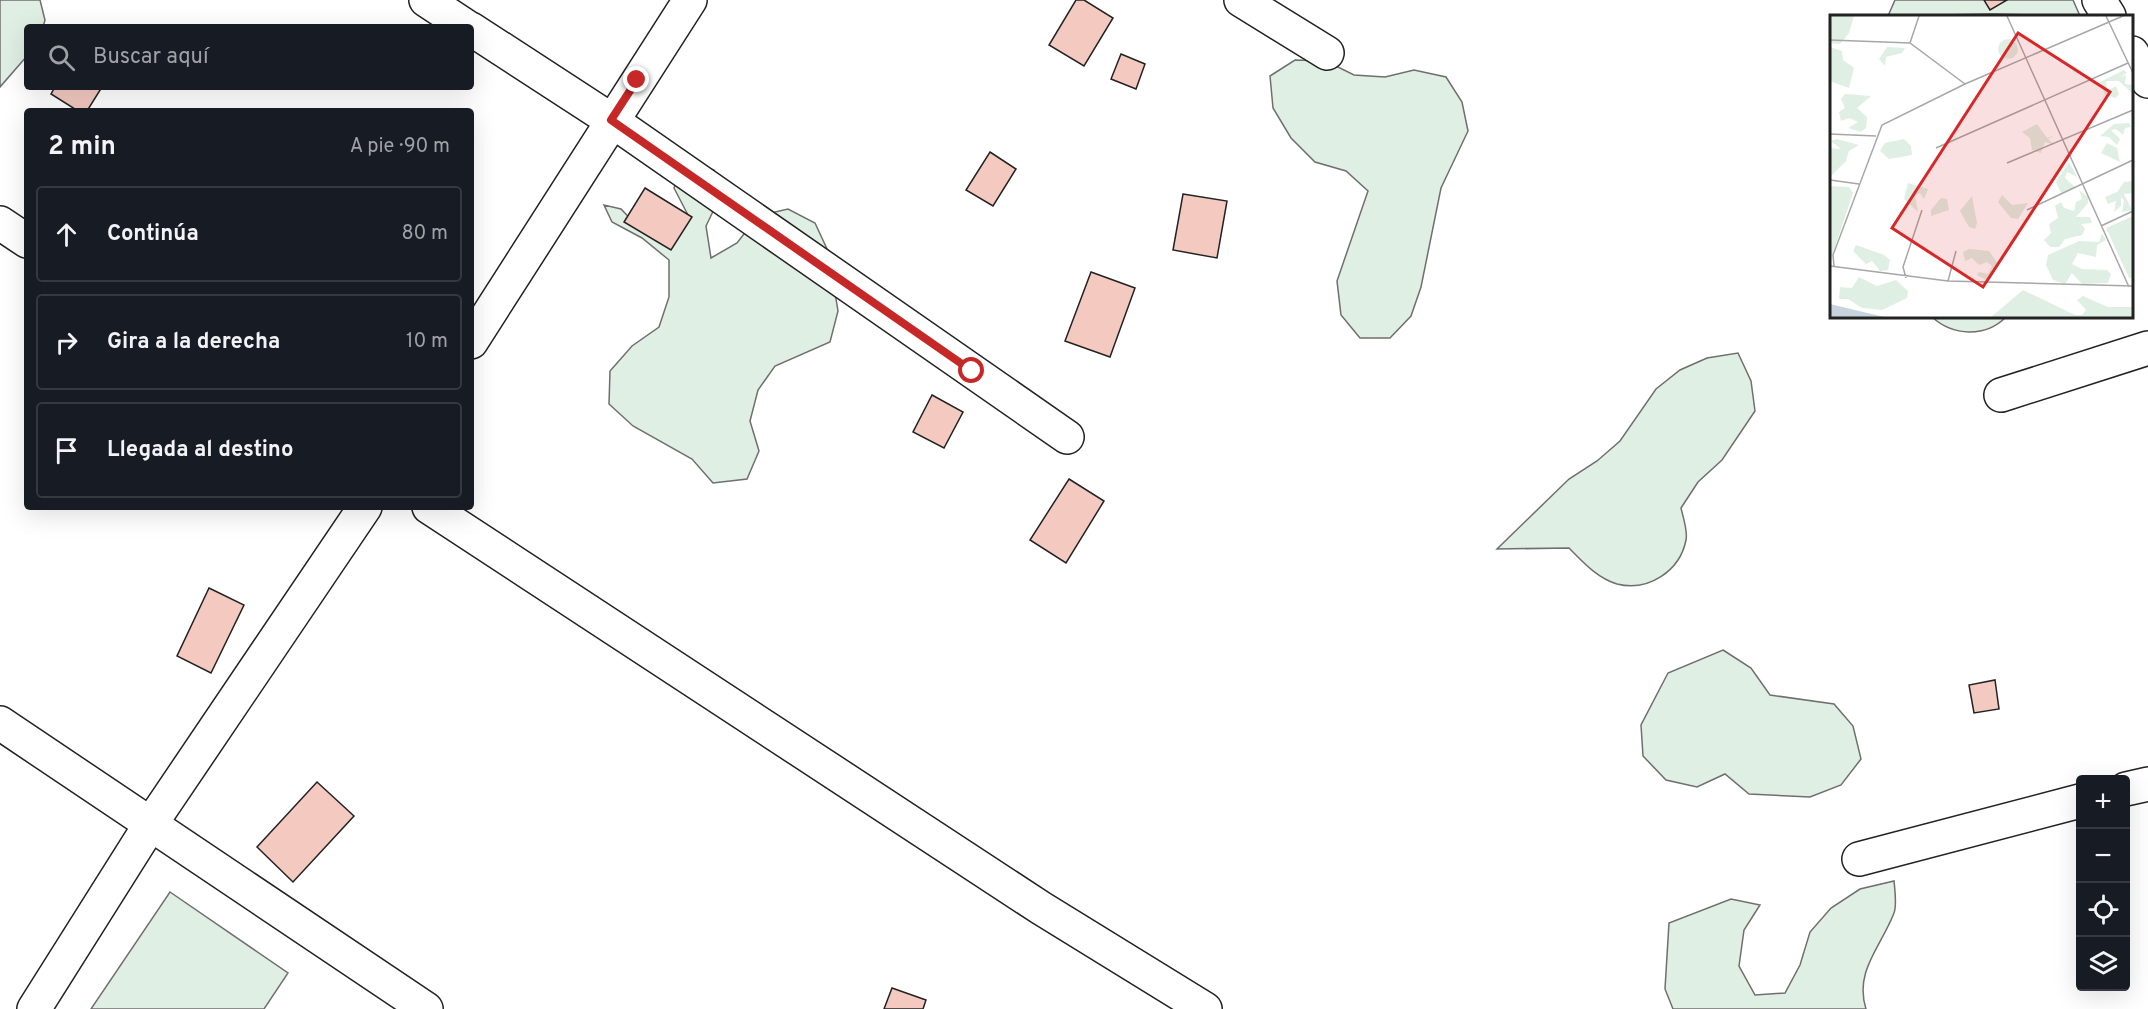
<!DOCTYPE html>
<html lang="es">
<meta charset="utf-8">
<style>
body{margin:0;font-family:Overpass,sans-serif;background:#242831;color:#f1f3f6}
.controls{position:absolute;right:18px;bottom:18px;display:grid;overflow:hidden;border-radius:6px;box-shadow:0 6px 24px #0002}
.controls button{width:54px;height:54px;display:grid;place-items:center;padding:0;border:0;border-bottom:2px solid #363941;background:#171b24;color:#f1f3f6;font:30px sans-serif}
.stop{position:absolute;width:18px;height:18px;margin:-14px;border:4px solid #c62828;border-radius:50%;background:#fff}
.stop.end{background:#c62828;border-color:#fff;box-shadow:0 2px 6px #0008}
.list{margin:0;padding:0;list-style:none}
h2{display:flex;justify-content:space-between;align-items:center;height:78px;margin:0;padding:0 24px;font-size:26px}
h2 small{font-size:20px;font-weight:400;color:#9ea1a6}
.list li{display:grid;grid-template-columns:39px 1fr auto;gap:18px;align-items:center;box-sizing:border-box;height:96px;margin:0 12px 12px;padding:0 12px;border:2px solid #363941;border-radius:6px}
.list b{display:block;font-size:22px;white-space:nowrap}
.list em{font-size:20px;font-style:normal;color:#9ea1a6}
.icon{flex:none;width:33px;height:33px;fill:none;stroke:currentColor;stroke-width:2;stroke-linecap:round;stroke-linejoin:round}
.map{position:relative;flex:none;width:2148px;height:1009px;overflow:hidden}
.search{position:absolute;background:#171b24;box-shadow:0 6px 24px #0002;left:24px;top:24px;width:450px;height:66px;display:flex;align-items:center;gap:15px;box-sizing:border-box;padding:0 21px;border-radius:6px;color:#9ea1a6;font-size:22px}
.panel{position:absolute;background:#171b24;box-shadow:0 6px 24px #0002;left:24px;top:108px;width:450px;height:402px;border-radius:6px}
.map>svg:first-child{display:block}
.green{fill:#e0efe3;stroke:#6f6f6f;stroke-width:1.5}
.building{fill:#f3c9c0;stroke:#222;stroke-width:1.5}
.lines{fill:none;stroke-linecap:round;stroke-linejoin:round}
.minor-casing{stroke:#222;stroke-width:36}
.minor{stroke:#fff;stroke-width:33}
.route{stroke:#c62828;stroke-width:8}
.inset-road{fill:none;stroke:#a7a7a7;stroke-width:1.5}
.view{fill:#d62828;fill-opacity:0.15;stroke:#d62828;stroke-width:3}
.inset-edge{fill:none;stroke:#222;stroke-width:3}
</style>
<div class="map">
<svg width="2148" height="1009" viewBox="0 0 2148 1009">
<rect width="100%" height="100%" fill="#fff"/>
<path class="green" d="M0 0H40L45 20 43 27H27V56L0 87Z
M1895 0H2073L2080 16 1992 14 1888 16Z
M1295 60 1326 61 1354 75 1385 77 1414 70 1446 77 1462 102 1468 131 1441 188 1421 287 1411 316 1390 338H1360L1341 315 1337 281 1368 191 1346 171 1315 162 1291 138 1273 108 1270 76Z
M684 159 714 170 719 199 706 226 711 258 737 243 758 216 788 209 815 223 828 251 838 311 830 342 775 366 758 390 750 421 759 451 747 479 713 483 692 459 633 426 609 404 610 371 632 346 659 327 669 297V260L642 238 612 222 604 205 621 209 641 230 689 217 674 188Z
M1932 317H2006C1985 338 1953 336 1932 317Z
M1738 353 1751 381 1755 411 1722 460 1698 482 1681 508C1683 517 1688 531 1686 540 1680 571 1648 592 1617 584 1597 578 1583 562 1569 548L1497 549 1569 479 1597 461 1620 441 1656 389 1680 370 1707 358Z
M1723 650 1751 668 1770 695 1834 704 1853 726 1861 759 1841 785 1810 797 1749 794 1725 774 1697 787 1666 780 1643 756 1641 725 1668 673Z
M1894 881C1895 891 1897 905 1894 913 1881 947 1854 971 1866 1009H1673L1665 989 1669 923 1731 899 1760 905 1744 930 1739 966 1755 995 1785 993 1800 965 1810 932 1831 908 1860 889Z
M170 892 288 973 264 1009H91Z"/>
<path class="building" d="M1076 0H1084L1113 18 1084 66 1049 45Z
M1984 0H2007L1990 10Z
M1121 54 1145 64 1136 89 1111 79Z
M55 87H102L87 111H78L51 94Z
M990 152 1016 169 993 206 966 190Z
M645 188 692 217 671 250 624 222Z
M1183 194 1227 201 1217 258 1173 250Z
M1091 272 1135 288 1110 357 1065 341Z
M932 395 963 412 944 448 913 432Z
M1069 479 1104 501 1066 563 1030 540Z
M209 588 244 605 211 673 177 656Z
M1995 680 1999 709 1974 713 1969 685Z
M317 782 354 816 293 882 257 847Z
M892 988 926 1000 923 1009H884Z"/>
<g class="lines">
<g class="minor-casing">
<path id="minor" d="M426 0 467 27
M1241 0 1327 53
M2099 0 2109 16
M471 29 611 120 1067 437
M2132 53 2148 81
M0 223 27 241
M471 342 690 0
M2001 395 2148 348
M429 507 1041 908 1205 1009
M0 723 426 1009
M2126 789 2148 784
M1859 859 2080 801
M34 1009 150 825 365 507"/>
</g>
<use href="#minor" class="minor"/>
</g>
<g class="lines">
<path class="route" d="M637 80 611 120 972 371"/>
</g>
<g transform="translate(1830 15)">
<rect width="303" height="303" fill="#fff"/>
<path d="M0 1H24L19 18 10 29 0 28ZM168 34a10 10 0 1 1 20 0a10 10 0 1 1-20 0ZM0 32 12 36 13 45 24 53 19 73 0 66ZM57 32 75 33 72 38 56 42 55 51 49 44ZM294 55 297 58 289 63 296 60 295 69 303 70V79L289 66H276L277 76 286 71 289 79 286 83 275 80 270 67ZM15 79 41 81 27 93 37 102 36 113 31 117 18 113 28 107 19 103 11 106 9 97 15 93 11 84ZM299 108 301 112 295 113 293 120 286 114 281 115 290 124 287 130 279 122 270 121 284 109ZM207 109 217 123 225 120 218 124 225 130 215 127 211 138 202 135 200 123 192 117ZM7 124 29 130 19 136 16 146 0 162V133L11 134 1 126ZM74 124 81 131 82 140 59 144 50 136 55 128ZM277 128 287 133 290 147 271 138ZM239 147 247 162 237 157 235 163 246 173 231 178 226 167ZM303 166V178L294 179 302 195 292 197 294 186 291 182V191L284 197 286 186 278 189 275 182 287 177 294 167ZM78 168 98 174 94 184 90 178 85 181 88 197 74 184ZM0 171 19 172 23 178 0 247ZM249 175 258 182V188L246 202H260L262 208 251 209 255 214 252 220 235 224 229 232H220L214 225 221 218 219 209 228 203 225 191 231 187 234 193 244 196 246 187 252 184ZM172 180 182 190 198 188 188 204 181 203 168 187ZM142 181 147 208 145 214 139 212 130 196ZM111 183 117 184 119 195 101 201V195ZM303 201V263H299L276 213ZM272 218 276 225 267 230 266 242 248 238 242 249 252 254 277 255 281 259 278 268 252 269 242 258 235 269 223 265 216 250 218 240 249 226 269 227ZM26 230 54 240 60 245 58 255 50 256 42 246 36 249 23 236ZM139 234 159 236 169 250 158 266 147 260 149 257 158 259 162 251 157 247 149 250 142 243 135 246 133 237ZM29 262 47 271 66 265 78 276 77 283 52 295 32 293 18 284H9L10 272 22 273ZM193 275 245 300H252L256 295 247 285 253 281 278 292H303V302H161Z" fill="#e0efe3"/>
<path d="M0 289 54 302H0Z" fill="#c7d3dd"/>
<path class="inset-road" d="M177 1 299 272M276 1 303 58M0 25 80 28 135 69M80 28 89 1M0 119 46 121M106 133 298 48M177 148 303 95M0 165 29 169M197 195 303 145M271 211 303 196M0 251 118 266 303 271M4 251 3 240 52 110 135 69 293 1M76 263 73 252 92 195M118 266 126 236"/>
<path class="view" d="M188 18 280 77 153 272 62 213Z"/>
<rect width="303" height="303" class="inset-edge"/>
</g>
</svg>
<div class="controls">
<button>+</button>
<button>−</button>
<button><svg class="icon" aria-label="locate" viewBox="0 0 24 24"><circle cx="12" cy="12" r="6"/><path d="M12 2v4M12 18v4M2 12h4M18 12h4"/></svg></button>
<button><svg class="icon" aria-label="layers" viewBox="0 0 24 24"><path d="M12 4l9 5-9 5-9-5zM3 14l9 5 9-5"/></svg></button>
</div>
<div class="stop" style="left:972px;top:371px"></div>
<div class="stop end" style="left:637px;top:80px"></div>
<div class="search"><svg class="icon" aria-label="search" viewBox="0 0 24 24"><circle cx="10" cy="10" r="6"/><path d="M15 15l6 6"/></svg>Buscar aquí</div>
<section class="panel">
<h2>2 min<small>A pie · 90 m</small></h2>
<ul class="list">
<li><svg class="icon" aria-label="ahead" viewBox="0 0 24 24"><path d="M12 20V5M6 11l6-6 6 6"/></svg><div><b>Continúa</b></div><em>80 m</em></li>
<li><svg class="icon" aria-label="right" viewBox="0 0 24 24"><path d="M7 20v-9h11M14 6l5 5-5 5"/></svg><div><b>Gira a la derecha</b></div><em>10 m</em></li>
<li><svg class="icon" aria-label="arrive" viewBox="0 0 24 24"><path d="M6 21V4h12l-3 4 3 4H6"/></svg><div><b>Llegada al destino</b></div></li>
</ul>
</section>
</div>
